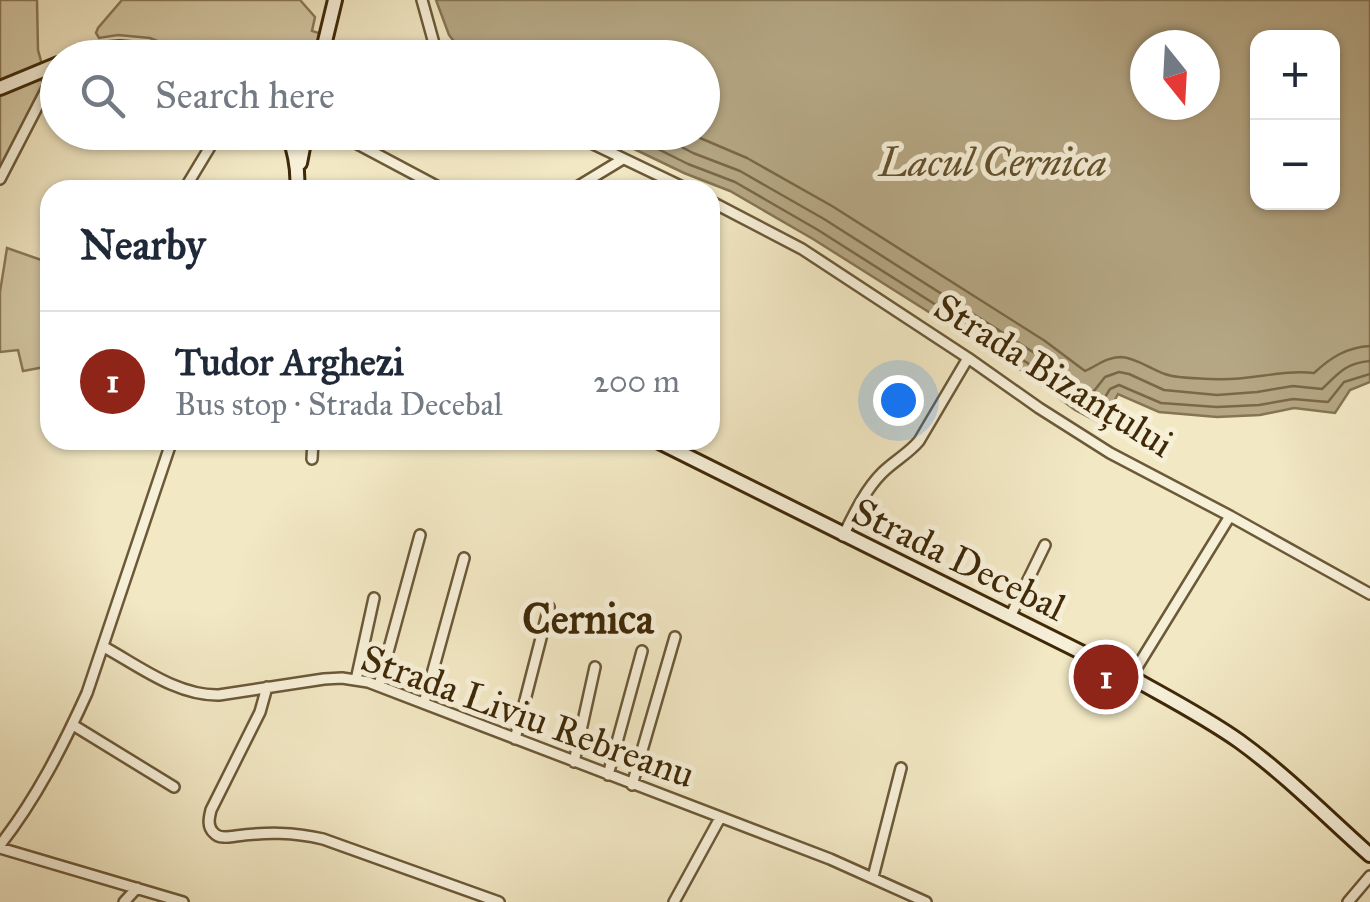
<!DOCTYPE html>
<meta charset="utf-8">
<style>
body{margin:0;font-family:"IM FELL Great Primer",serif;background:#f2f2f3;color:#1f2937}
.controls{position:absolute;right:30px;top:30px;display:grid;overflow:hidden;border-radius:20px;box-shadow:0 2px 8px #0004}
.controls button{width:90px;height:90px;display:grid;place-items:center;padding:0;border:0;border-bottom:2px solid #e0e1e3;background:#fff;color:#1f2937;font:50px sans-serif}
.compass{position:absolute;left:1130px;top:30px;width:90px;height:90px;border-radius:50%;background:#fff;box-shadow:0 2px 8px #0004;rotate:162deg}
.you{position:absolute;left:898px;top:400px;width:35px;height:35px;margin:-25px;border:8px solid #fff;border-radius:50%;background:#1a73e8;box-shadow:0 0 0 15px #1a73e833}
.badge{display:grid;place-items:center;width:65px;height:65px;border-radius:50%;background:#8f2418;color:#fff;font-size:32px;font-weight:700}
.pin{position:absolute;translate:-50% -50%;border:5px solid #fff;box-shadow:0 2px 10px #0006}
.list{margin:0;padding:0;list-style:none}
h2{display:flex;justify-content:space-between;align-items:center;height:130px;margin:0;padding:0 40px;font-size:42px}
h2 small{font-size:32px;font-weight:400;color:#747a83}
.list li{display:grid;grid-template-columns:65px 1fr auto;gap:30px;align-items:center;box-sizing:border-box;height:140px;padding:0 40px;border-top:2px solid #e0e1e3}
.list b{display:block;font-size:38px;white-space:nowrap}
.list p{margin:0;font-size:32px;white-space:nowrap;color:#747a83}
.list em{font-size:32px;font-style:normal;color:#747a83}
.icon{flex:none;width:55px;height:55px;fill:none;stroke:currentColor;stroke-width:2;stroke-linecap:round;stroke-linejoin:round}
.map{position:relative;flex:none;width:1370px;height:902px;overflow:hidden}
.search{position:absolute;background:#fff;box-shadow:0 2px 8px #0004;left:40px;top:40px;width:680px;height:110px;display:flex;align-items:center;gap:25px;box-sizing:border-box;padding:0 35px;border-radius:55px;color:#747a83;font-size:38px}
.panel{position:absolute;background:#fff;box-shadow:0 2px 8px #0004;left:40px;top:180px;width:680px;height:270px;border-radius:30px}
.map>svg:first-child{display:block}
.green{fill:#d4c8a4;stroke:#8a7856;stroke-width:2.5}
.water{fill:#b5a784;stroke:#867552;stroke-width:2.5;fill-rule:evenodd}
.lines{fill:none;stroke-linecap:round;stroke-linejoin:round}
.shore{stroke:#7a6846;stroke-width:2.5}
.street-casing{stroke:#6c5937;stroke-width:14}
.secondary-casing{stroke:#3f2908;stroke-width:18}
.street{stroke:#f7f0d9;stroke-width:9}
.secondary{stroke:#f7f0d9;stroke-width:12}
.labels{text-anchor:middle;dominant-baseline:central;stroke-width:10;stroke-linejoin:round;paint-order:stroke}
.street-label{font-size:38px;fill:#3f2908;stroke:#f7f0d9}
.water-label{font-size:40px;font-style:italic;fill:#624f2d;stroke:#f7f0d9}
.quarter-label{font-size:42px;font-weight:bold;fill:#3f2908;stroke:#f7f0d9}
</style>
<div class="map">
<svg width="1370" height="902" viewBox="0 0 1370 902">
<rect width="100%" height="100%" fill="#f2e8c4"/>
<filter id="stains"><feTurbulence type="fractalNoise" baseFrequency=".002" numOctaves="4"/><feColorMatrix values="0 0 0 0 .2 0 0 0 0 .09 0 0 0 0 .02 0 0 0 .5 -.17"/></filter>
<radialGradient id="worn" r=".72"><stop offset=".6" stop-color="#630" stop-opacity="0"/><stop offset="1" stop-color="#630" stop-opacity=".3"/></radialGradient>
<path class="green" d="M0 0H37L38 50 47 83 0 168Z
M122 0H300L315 17 312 31 322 34 312 57 199 58 150 38 118 35 99 38 96 33 98 28Z
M7 248 50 263V366L23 371 18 350 0 352V292Z"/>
<path class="water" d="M436 0H1370V382L1350 390 1335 413 1294 408 1260 415 1217 417 1159 412 1118 394 1102 424 1075 410 1024 372 813 239 730 191 684 173 601 133 702 132V58L466 57 449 35ZM1258 38H1332V202H1258ZM1145 45H1205V105H1145Z"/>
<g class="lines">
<path class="shore" d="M624 132 688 164 735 182 818 230 1029 364 1080 402 1094 409 1099 407 1110 389 1119 385 1161 403 1217 407 1259 405 1293 399 1328 402 1344 382 1370 374
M653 132 693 153 740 171 824 219 1036 354 1089 392 1094 391 1105 377 1119 372 1129 374 1164 390 1217 395 1257 392 1293 386 1322 389C1338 374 1345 363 1370 361
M686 132 747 158 832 206 1045 341 1085 371C1097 366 1106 357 1121 357 1137 358 1150 369 1165 374 1179 379 1197 378 1212 379 1247 382 1280 369 1314 373 1330 358 1347 347 1370 346"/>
<g class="street-casing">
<path id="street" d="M422 0 438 58
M335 132 444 190
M568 132 689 190
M0 179 48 86V67
M184 190 219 132
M572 190 623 159
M710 201 802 249 968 358 1039 408 1110 453 1230 516 1370 594
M312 459 313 440
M843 536C854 514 865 490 882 473 894 461 908 454 919 441L968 358
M1010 617 1045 545
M104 647C139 666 177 696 219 695L324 679 342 678 368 682 830 859 926 902
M1131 677 1230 516
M356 680 374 598
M379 685 420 535
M267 687 260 712 211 810C209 818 207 827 214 833 219 839 229 837 236 836 267 832 293 832 323 839L499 902
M424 703 464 558
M73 725 174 787
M515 739 549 607
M574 762 595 667
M608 775 642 651
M632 785 675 637
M0 845C36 799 63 746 87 693L172 440
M0 848 183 902
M873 877 901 768
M124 902 137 888
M674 902 720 818
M1348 902 1370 876"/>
</g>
<g class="secondary-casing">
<path id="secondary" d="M73 58C105 46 133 44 165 58
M321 58 335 0
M0 88 58 64
M288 132C295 152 299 170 297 190
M300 163 306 132
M655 440 1131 677C1168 698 1205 717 1239 741 1286 775 1327 817 1370 855"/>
</g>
<use href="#street" class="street"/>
<use href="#secondary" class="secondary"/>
</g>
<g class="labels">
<g class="street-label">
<text transform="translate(1054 375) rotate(32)">Strada Bizanțului</text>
<text transform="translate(959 559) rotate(26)">Strada Decebal</text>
<text transform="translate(528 716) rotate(20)">Strada Liviu Rebreanu</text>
</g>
<g class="water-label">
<text x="993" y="162">Lacul Cernica</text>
</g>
<g class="quarter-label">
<text x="588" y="619">Cernica</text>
</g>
</g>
<rect width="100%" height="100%" filter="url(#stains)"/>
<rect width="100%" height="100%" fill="url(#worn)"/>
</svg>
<div class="controls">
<button>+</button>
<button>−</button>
</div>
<svg class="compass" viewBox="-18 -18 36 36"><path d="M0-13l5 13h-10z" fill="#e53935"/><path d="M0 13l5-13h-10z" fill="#747a83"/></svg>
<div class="you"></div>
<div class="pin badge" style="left:1106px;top:677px">1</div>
<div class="search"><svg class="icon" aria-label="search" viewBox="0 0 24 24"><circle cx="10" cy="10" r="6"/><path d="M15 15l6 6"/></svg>Search here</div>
<section class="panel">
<h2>Nearby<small></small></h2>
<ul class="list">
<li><span class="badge">1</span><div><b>Tudor Arghezi</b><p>Bus stop · Strada Decebal</p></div><em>200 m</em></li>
</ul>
</section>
</div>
